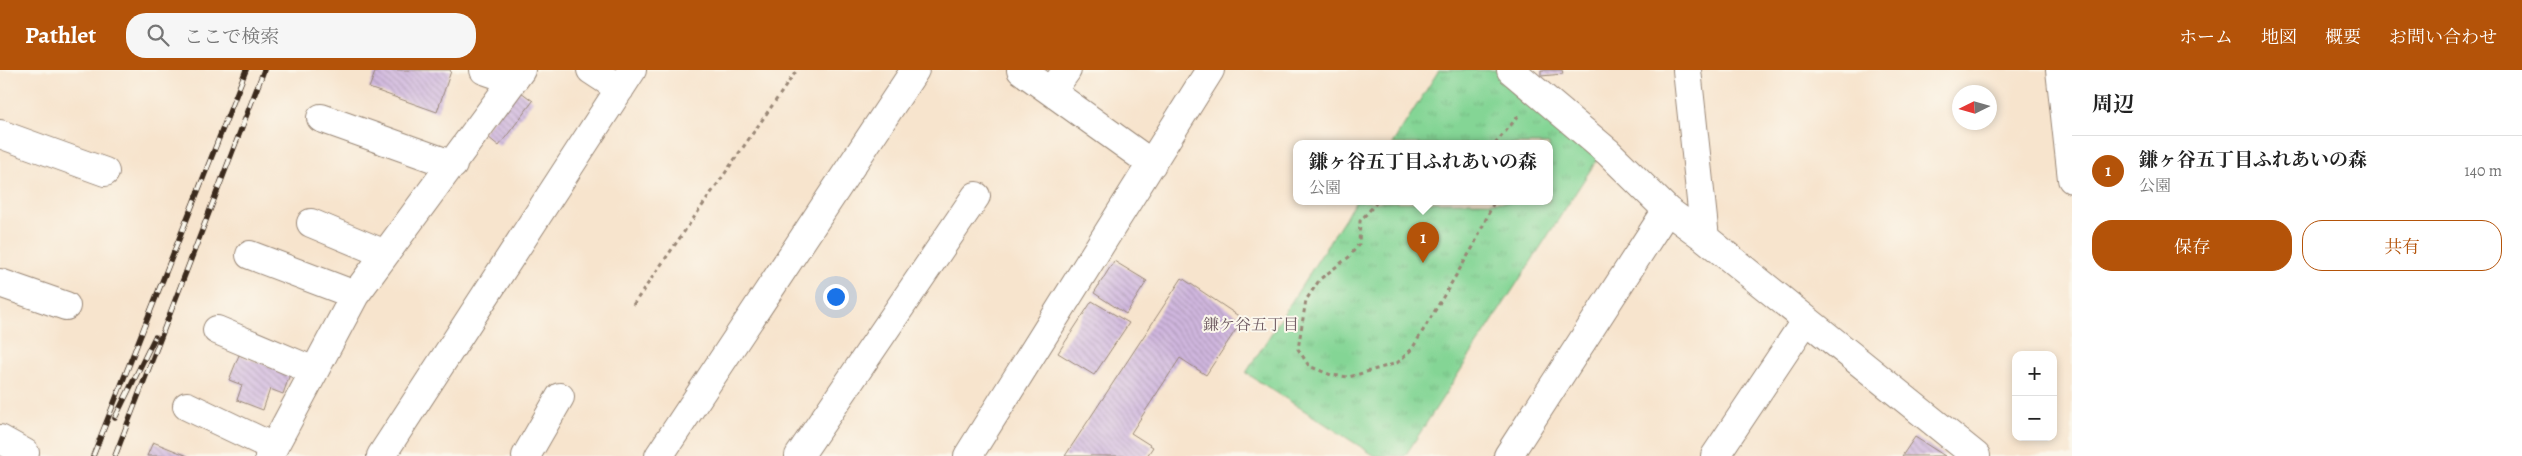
<!DOCTYPE html>
<html lang="ja">
<meta charset="utf-8">
<style>
body{margin:0;font-family:Alegreya,"Noto Serif JP",serif;background:#f6f6f6;color:#222}
.controls{position:absolute;right:15px;bottom:15px;display:grid;overflow:hidden;border-radius:10px;box-shadow:0 2px 8px #0003}
.controls button{width:45px;height:45px;display:grid;place-items:center;padding:0;border:0;border-bottom:1px solid #e0e0e0;background:#fff;color:#222;font:25px sans-serif}
.compass{position:absolute;left:1952px;top:15px;width:45px;height:45px;border-radius:50%;background:#fff;box-shadow:0 2px 8px #0003;rotate:265deg}
.you{position:absolute;left:835px;top:226px;width:18px;height:18px;margin:-12px;border:4px solid #fff;border-radius:50%;background:#1a73e8;box-shadow:0 0 0 8px #1a73e833}
.badge{display:grid;place-items:center;width:32px;height:32px;border-radius:50%;background:#b45309;color:#fff;font-size:16px;font-weight:700}
.pin{position:absolute;translate:-50% -41px;filter:drop-shadow(0 1px 2px #0008)}
.pin::after{content:'';position:absolute;top:26px;width:18px;height:15px;background:inherit;clip-path:polygon(0 0,100% 0,50% 100%)}
.popup{position:absolute;left:1293px;top:70px;width:260px;height:65px;box-sizing:border-box;display:grid;place-content:center;border-radius:10px;background:#fff;filter:drop-shadow(0 1px 4px #0005);font-size:16px;white-space:nowrap;color:#767676}
.popup b{font-size:19px;color:#222}
.popup::after{content:'';position:absolute;left:50%;top:100%;margin-left:-10px;border:10px solid transparent;border-top-color:#fff}
.list{margin:0;padding:0;list-style:none}
h2{display:flex;justify-content:space-between;align-items:center;height:65px;margin:0;padding:0 20px;font-size:21px}
h2 small{font-size:16px;font-weight:400;color:#767676}
.list li{display:grid;grid-template-columns:32px 1fr auto;gap:15px;align-items:center;box-sizing:border-box;height:70px;padding:0 20px;border-top:1px solid #e0e0e0}
.list b{display:block;font-size:19px;white-space:nowrap}
.list p{margin:0;font-size:16px;white-space:nowrap;color:#767676}
.list em{font-size:16px;font-style:normal;color:#767676}
.actions{display:flex;gap:10px;padding:15px 20px}
.actions a{flex:1;padding:11px 0;border:1px solid #b45309;border-radius:20px;text-align:center;font-size:18px;color:#b45309}
.actions .main{background:#b45309;color:#fff}
.icon{flex:none;width:28px;height:28px;fill:none;stroke:currentColor;stroke-width:2;stroke-linecap:round;stroke-linejoin:round}
.map{position:relative;flex:none;width:2072px;height:386px;overflow:hidden}
header{display:flex;align-items:center;gap:30px;box-sizing:border-box;height:70px;padding:0 25px;background:#b45309;color:#fff}
header strong{font-size:24px}
nav{display:flex;gap:28px;margin-inline-start:auto;font-size:18px}
.search{width:350px;height:45px;background:#f6f6f6;display:flex;align-items:center;gap:12px;box-sizing:border-box;padding:0 18px;border-radius:20px;color:#767676;font-size:19px}
main{display:flex}
aside{flex:1;background:#fff}
.map>svg:first-child{display:block}
.grass{fill:url(#grass-tufts);stroke:#60805a}
.building{fill:url(#building-back-hatch)}
.lines{fill:none;stroke-linecap:round;stroke-linejoin:round}
.minor-casing{stroke:#998776;stroke-width:30}
.path{stroke:#998776;stroke-width:3;stroke-dasharray:4 4;stroke-linecap:butt}
.minor{stroke:#fff;stroke-width:28}
.rail-casing{stroke:#3b2a1e;stroke-width:5.5}
.rail{stroke:#fbf7ec;stroke-width:4;stroke-dasharray:11;stroke-linecap:butt}
.labels{text-anchor:middle;dominant-baseline:central;stroke-width:4;stroke-linejoin:round;paint-order:stroke}
.neighbourhood-label{font-size:16px;fill:#6f5b62;stroke:#fbf7ec}
</style>
<header>
<strong>Pathlet</strong>
<div class="search"><svg class="icon" aria-label="search" viewBox="0 0 24 24"><circle cx="10" cy="10" r="6"/><path d="M15 15l6 6"/></svg>ここで検索</div>
<nav><a>ホーム</a><a>地図</a><a>概要</a><a>お問い合わせ</a></nav>
</header>
<main>
<div class="map">
<svg width="2072" height="386" viewBox="0 0 2072 386">
<defs>
<pattern id="grass-tufts" width="24" height="20" patternUnits="userSpaceOnUse" patternTransform="scale(1.25)"><rect width="24" height="20" fill="#84d595"/><path d="M3 7l-1-3M5 7V3M7 7l1-3M15 17l-1-3M17 17v-4M19 17l1-3" fill="none" stroke="#73b780"/></pattern>
<pattern id="building-back-hatch" width="6" height="6" patternUnits="userSpaceOnUse" patternTransform="scale(1.25)"><rect width="6" height="6" fill="#d0b7df"/><path d="M-1 5l2 2M0 0l6 6M5-1l2 2" fill="none" stroke="#aa95b4"/></pattern>
</defs>
<rect width="100%" height="100%" fill="#fbf7ec"/>
<filter id="ink" filterUnits="userSpaceOnUse"><feTurbulence type="fractalNoise" baseFrequency=".02" numOctaves="2"/><feDisplacementMap in="SourceGraphic" scale="10" xChannelSelector="R" yChannelSelector="G"/><feConvolveMatrix kernelMatrix="1 2 1 2 8 2 1 2 1" color-interpolation-filters="sRGB"/></filter>
<filter id="wash" filterUnits="userSpaceOnUse"><feTurbulence type="fractalNoise" baseFrequency=".0096" numOctaves="4" result="noise"/><feDisplacementMap in="SourceGraphic" scale="20" xChannelSelector="R" yChannelSelector="G"/><feGaussianBlur stdDeviation="1.12" result="paint"/><feColorMatrix in="noise" values="0 0 0 0 0 0 0 0 0 0 0 0 0 0 0 0 0 1.4 0 .05"/><feComposite in="paint" operator="in"/></filter>
<g filter="url(#wash)">
<rect width="100%" height="100%" fill="#f7e4cd"/>
<path class="grass" d="M1439 0H1498L1602 82 1405 386H1375L1246 303 1355 132H1549V74H1392Z"/>
<g id="blocks">
<path class="building" d="M376 0H450L451 1 437 42 369 18Z
M1541 0H1562L1563 4 1541 6Z
M517 19 533 31 499 76 483 63Z
M1114 191 1147 211 1126 244 1094 223Z
M1182 208 1243 249 1206 305 1180 288 1131 363 1153 377 1147 386H1065Z
M1092 231 1129 253 1094 305 1058 283Z
M239 285 290 304 283 324 270 319 263 340 237 330 242 315 229 310Z
M1915 367 1945 386H1902Z
M153 372 188 386H147Z"/>
</g>
</g>
<g filter="url(#ink)">
<use href="#blocks" fill-opacity="0" stroke="#998776" stroke-width="1"/>
<g class="lines">
<g class="minor-casing">
<path id="minor" d="M484 0 513 10
M591 0 620 19
M1021 0 1152 94
M1511 0 1608 82 1667 140 1705 168 1976 386
M1687 0 1705 168
M2060 0 2072 109
M1052 21 1067 0
M321 48 453 95
M0 64 105 102
M311 153 385 184
M250 185 355 225
M0 213 66 236
M217 260 314 301
M187 336 273 377
M0 369 25 383
M269 386 355 225 521 0
M381 386 632 0
M526 386 560 327
M659 386 915 0
M799 386 976 126
M968 386 1210 0
M1508 386 1667 140
M1715 386 1806 250"/>
</g>
<path class="path" d="M1468 74H1493
M1495 74 1520 44
M1377 132 1360 151 1359 174 1349 187 1320 209 1306 230 1298 279 1309 296 1331 305 1349 307 1397 293 1412 279 1473 177 1494 132
M633 235 797 0"/>
<use href="#minor" class="minor"/>
<g class="rail-casing">
<path id="rail" d="M115 348 155 267
M93 386 246 0
M115 386 264 0"/>
</g>
<use href="#rail" class="rail"/>
</g>
</g>
<g class="labels">
<g class="neighbourhood-label">
<text x="1251" y="255">鎌ケ谷五丁目</text>
</g>
</g>
</svg>
<div class="controls">
<button>+</button>
<button>−</button>
</div>
<svg class="compass" viewBox="-18 -18 36 36"><path d="M0-13l5 13h-10z" fill="#e53935"/><path d="M0 13l5-13h-10z" fill="#767676"/></svg>
<div class="you"></div>
<div class="pin badge" style="left:1423px;top:193px">1</div>
<div class="popup"><b>鎌ヶ谷五丁目ふれあいの森</b>公園</div>
</div>
<aside>
<h2>周辺<small></small></h2>
<ul class="list">
<li><span class="badge">1</span><div><b>鎌ヶ谷五丁目ふれあいの森</b><p>公園</p></div><em>140 m</em></li>
</ul>
<div class="actions"><a class="main">保存</a><a>共有</a></div>
</aside>
</main>
